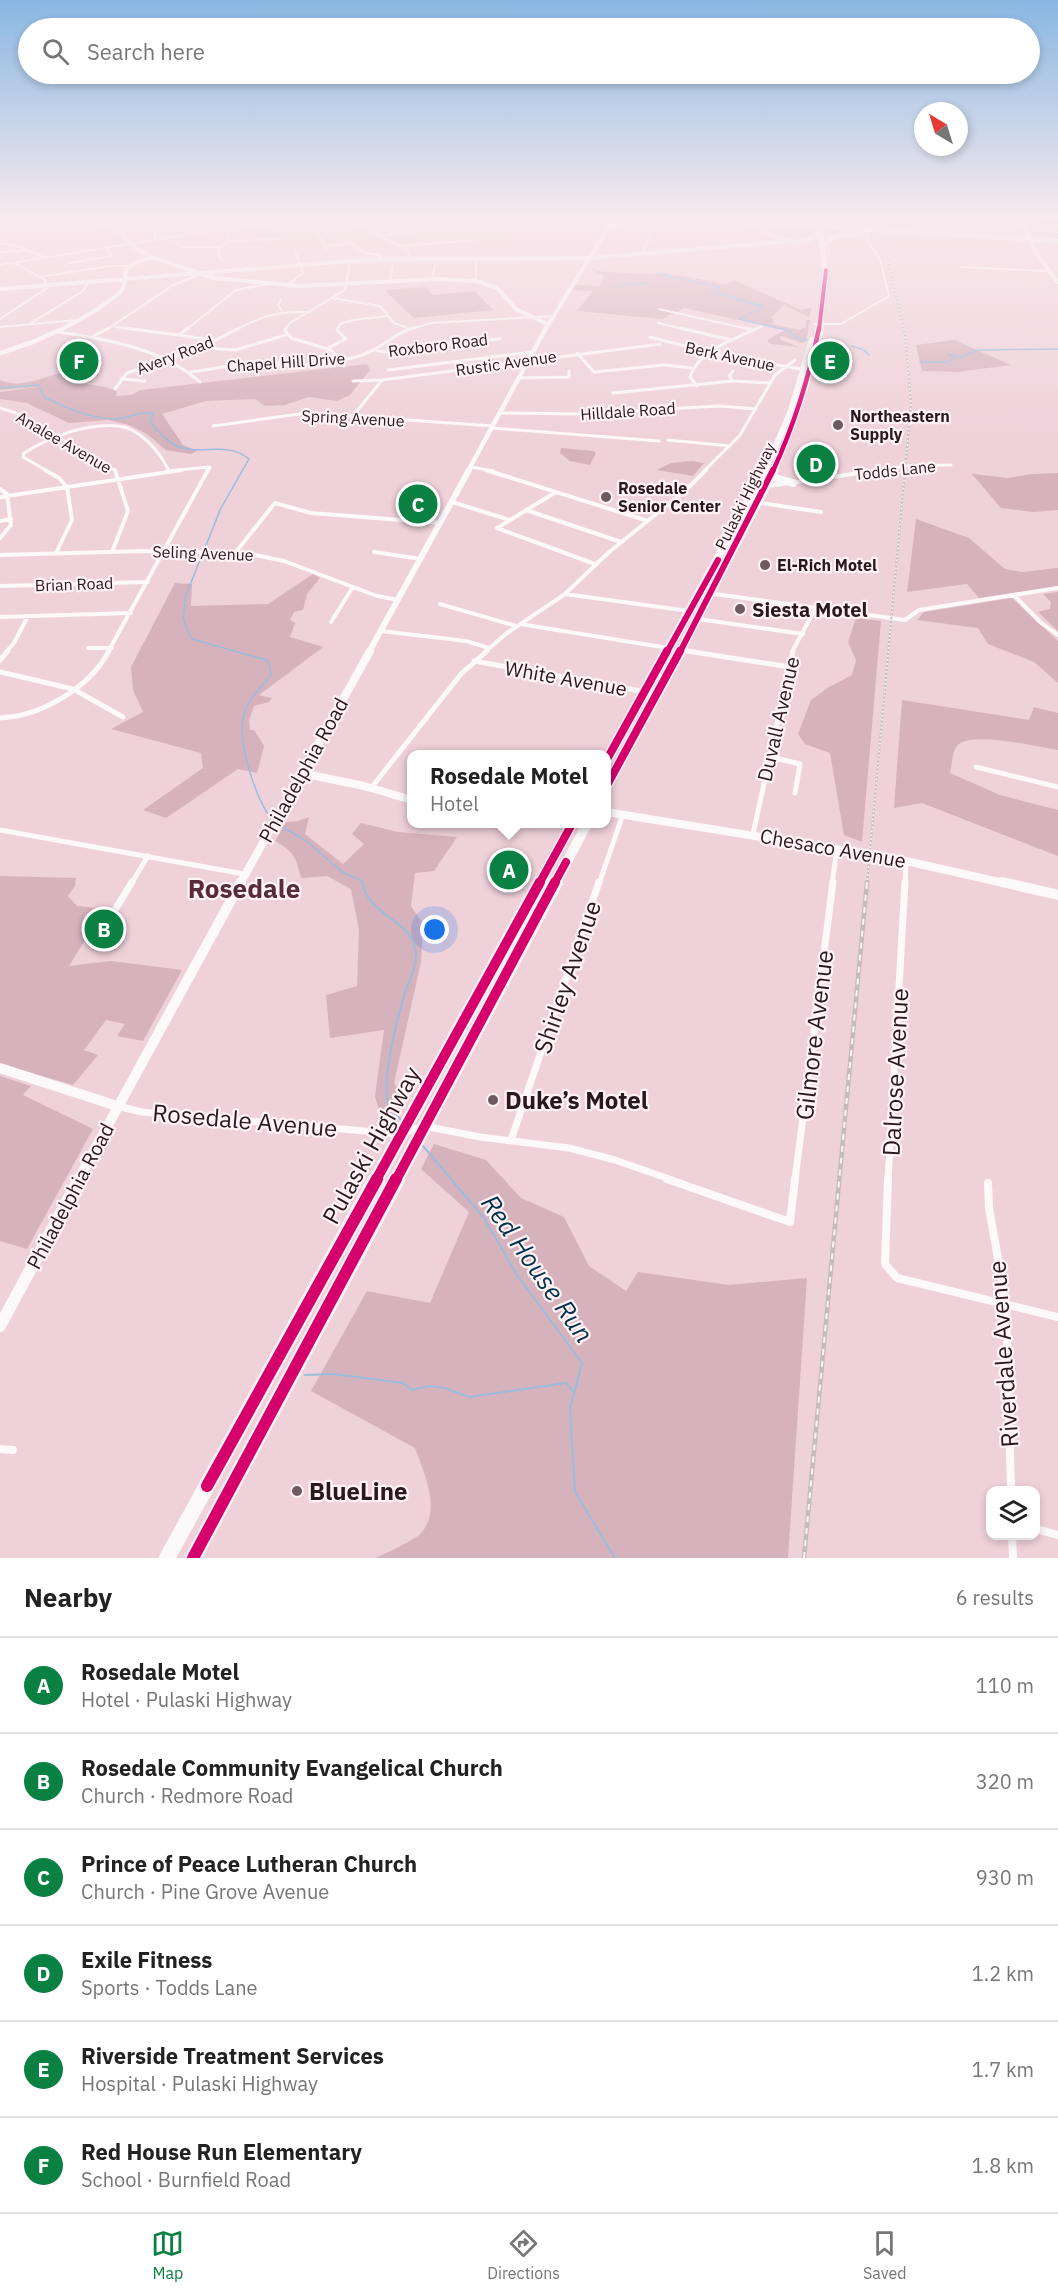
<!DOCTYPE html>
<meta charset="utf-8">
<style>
body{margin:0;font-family:"IBM Plex Sans",sans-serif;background:#f6f6f6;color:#222}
.controls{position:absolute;right:18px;bottom:18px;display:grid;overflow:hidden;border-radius:12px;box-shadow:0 3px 9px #0003}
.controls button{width:54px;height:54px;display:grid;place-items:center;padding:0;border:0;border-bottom:2px solid #e0e0e0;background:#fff;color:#222;font:30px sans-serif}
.compass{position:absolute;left:914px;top:102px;width:54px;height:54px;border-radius:50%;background:#fff;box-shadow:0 3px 9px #0003;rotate:322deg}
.you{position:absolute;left:435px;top:930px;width:21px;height:21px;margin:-15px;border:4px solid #fff;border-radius:50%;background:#1a73e8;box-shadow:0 0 0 9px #1a73e833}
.badge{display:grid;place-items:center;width:39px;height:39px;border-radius:50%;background:#0b8043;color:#fff;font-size:20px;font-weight:700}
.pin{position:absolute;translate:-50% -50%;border:3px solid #fff;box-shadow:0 2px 6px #0006}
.popup{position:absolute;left:407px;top:750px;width:204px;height:78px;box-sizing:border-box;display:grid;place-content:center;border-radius:12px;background:#fff;filter:drop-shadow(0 2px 4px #0005);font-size:20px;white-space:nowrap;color:#767676}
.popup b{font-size:22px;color:#222}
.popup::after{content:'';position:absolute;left:50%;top:100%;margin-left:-12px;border:12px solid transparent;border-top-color:#fff}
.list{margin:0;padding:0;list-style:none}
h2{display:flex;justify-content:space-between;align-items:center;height:78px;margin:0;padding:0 24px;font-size:26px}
h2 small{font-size:20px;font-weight:400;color:#767676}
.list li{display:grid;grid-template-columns:39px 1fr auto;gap:18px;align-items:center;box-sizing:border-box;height:96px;padding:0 24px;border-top:2px solid #e0e0e0}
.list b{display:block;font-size:22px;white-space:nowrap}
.list p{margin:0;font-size:20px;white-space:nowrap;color:#767676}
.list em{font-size:20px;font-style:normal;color:#767676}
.icon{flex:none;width:33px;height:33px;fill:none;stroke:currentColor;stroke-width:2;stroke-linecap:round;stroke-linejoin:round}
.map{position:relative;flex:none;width:1058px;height:1558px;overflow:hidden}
.search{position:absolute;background:#fff;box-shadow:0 3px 9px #0003;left:18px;right:18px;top:18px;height:66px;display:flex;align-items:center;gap:15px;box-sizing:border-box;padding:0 21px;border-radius:33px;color:#767676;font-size:22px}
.sheet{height:654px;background:#fff}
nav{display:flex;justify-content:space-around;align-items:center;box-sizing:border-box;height:84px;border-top:2px solid #e0e0e0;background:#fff;font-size:16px;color:#767676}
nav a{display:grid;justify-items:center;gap:3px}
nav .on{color:#0b8043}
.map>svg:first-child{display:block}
.green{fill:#d6b2bd}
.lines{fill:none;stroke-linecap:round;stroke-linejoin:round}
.stream-far1{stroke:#9bbcda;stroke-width:1.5}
.stream{stroke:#9bbcda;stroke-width:2}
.street-far5{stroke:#fdf8f9;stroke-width:2}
.street-far4{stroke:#fdf8f9;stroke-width:3}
.street-far3{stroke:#fdf8f9;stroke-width:4}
.street-far2{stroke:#fdf8f9;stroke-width:5}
.street-far1{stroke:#fdf8f9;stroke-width:7}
.street{stroke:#fdf8f9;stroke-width:8}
.secondary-far5{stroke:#fdf8f9;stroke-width:4}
.secondary-far4{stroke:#fdf8f9;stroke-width:4.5}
.secondary-far3{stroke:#fdf8f9;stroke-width:6}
.secondary-far2{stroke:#fdf8f9;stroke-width:8}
.secondary-far1{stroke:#fdf8f9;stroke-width:10}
.secondary{stroke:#fdf8f9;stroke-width:12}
.highway-far5{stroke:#fdf8f9;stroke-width:5}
.highway-far4{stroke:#fdf8f9;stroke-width:6}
.highway-far3{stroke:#fdf8f9;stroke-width:8}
.highway-far2{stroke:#fdf8f9;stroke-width:10}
.highway-far1{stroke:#fdf8f9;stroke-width:14}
.highway{stroke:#fdf8f9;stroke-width:16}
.rail-far1-casing{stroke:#c3bcbe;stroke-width:2}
.rail-casing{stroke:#c3bcbe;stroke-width:4.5}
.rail-far1{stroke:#fff3f6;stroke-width:1.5;stroke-dasharray:2;stroke-linecap:butt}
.rail{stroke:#fff3f6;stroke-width:2;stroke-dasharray:6;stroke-linecap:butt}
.cycleway-far5-casing{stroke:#fff3f6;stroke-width:5}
.cycleway-far4-casing{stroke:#fff3f6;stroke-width:7}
.cycleway-far3-casing{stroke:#fff3f6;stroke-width:9}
.cycleway-far2-casing{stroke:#fff3f6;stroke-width:11}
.cycleway-far1-casing{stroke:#fff3f6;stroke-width:14}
.cycleway-casing{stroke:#fff3f6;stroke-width:16}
.cycleway-far5{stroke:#d6006c;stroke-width:4}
.cycleway-far4{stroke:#d6006c;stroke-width:4.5}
.cycleway-far3{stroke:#d6006c;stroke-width:6}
.cycleway-far2{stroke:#d6006c;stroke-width:8}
.cycleway-far1{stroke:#d6006c;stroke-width:10}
.cycleway{stroke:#d6006c;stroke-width:12}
.poi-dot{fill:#705860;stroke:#fff3f6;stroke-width:2}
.labels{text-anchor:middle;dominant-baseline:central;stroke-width:4.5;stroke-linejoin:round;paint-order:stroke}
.far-street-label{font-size:16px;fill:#2b171e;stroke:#fff3f6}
.far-poi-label{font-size:16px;font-weight:bold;fill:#2b171e;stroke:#fff3f6;text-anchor:start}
.poi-label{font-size:20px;font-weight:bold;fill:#2b171e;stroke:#fff3f6;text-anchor:start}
.street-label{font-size:20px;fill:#2b171e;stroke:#fff3f6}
.near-street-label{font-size:24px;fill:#2b171e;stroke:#fff3f6}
.near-poi-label{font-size:24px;font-weight:bold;fill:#2b171e;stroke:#fff3f6;text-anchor:start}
.district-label{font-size:26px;font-weight:bold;fill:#572b3b;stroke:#fff3f6}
.near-water-label{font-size:26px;font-style:italic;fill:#00324c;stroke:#fff3f6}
</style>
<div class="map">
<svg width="1058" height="1558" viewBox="0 0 1058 1558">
<rect width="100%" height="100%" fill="#efd1da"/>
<path class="green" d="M590 269 604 272 678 275 725 284 736 281 801 310 812 308 809 317 784 305 771 318 774 320 772 324 799 330 806 327V320H810L806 342 801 343 782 336 779 337 781 340 799 347 771 344 767 340 785 330 684 308 662 319 577 311 593 291 573 290 576 285 599 286 604 276Z
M425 287 433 295 475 291 493 310 414 318 384 290Z
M954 340 1011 365 956 372 922 371 916 345Z
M367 364 370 370 350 395 337 401 309 397 285 405 265 406 255 399 206 401 162 414 183 445 197 451 191 454 166 450 147 434 129 425 108 420 69 423 27 403 0 399V392C38 388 81 377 117 391L116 396 131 395 141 390Z
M62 372H69L91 380 92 382 0 390V380C20 389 42 378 62 372Z
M561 448 593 451 596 453 590 465 570 461 560 453Z
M692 461 704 463 693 476 657 470 671 463Z
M1058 473V510L1034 512 1001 508 972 474 1008 478 1032 474Z
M916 519 969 538 1005 569 1022 572 1058 568V586L979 598 967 584 907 592Z
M313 574 320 578 307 594 303 610 294 612 290 620 295 623 290 637 323 647 259 695 272 698 269 702 254 706 249 721 250 730H254L264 746 257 773 238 769 166 818 143 810 203 768 201 753 111 729 143 712 133 690 131 667 175 583 192 584 191 606 268 604Z
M1058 592V631L1038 612 1050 609 1051 602 1043 594Z
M1012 598 1058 641V683L1034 662 988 644 978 628 917 620 924 612Z
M856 618 881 621 862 842 844 835 830 753 805 744 798 734 811 700 829 687 852 675 856 660 848 642Z
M902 700 1029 720 1034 707 1058 713V750C1039 747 969 730 957 746 952 752 952 765 950 773L1000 795 1058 810V856L922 803 894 808Z
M309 817 305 834 343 864 364 844 352 834 361 823 398 832 457 837 434 871 415 873 411 906 423 924 421 962 394 1083 405 1101 390 1121 378 1107 375 1096 384 1030 330 1038 326 995 357 986 359 930 351 889 327 876 301 878C296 857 294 852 275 841L286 822 298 821Z
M0 876 76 878 75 886 68 896 77 906 104 909 69 966 110 961 182 970 143 1041 117 1036 125 1024 106 1020 84 1050 98 1055 73 1085 0 1064Z
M0 1076 31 1086 23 1095 93 1129 27 1249 0 1241Z
M434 1144 486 1160 521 1198 564 1217 589 1266 626 1291 638 1272 729 1285 807 1278 788 1558H376C386 1553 415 1540 421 1533 442 1510 424 1473 415 1448L311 1391 367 1291 430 1303 469 1212 421 1169Z"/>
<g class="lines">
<path class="stream-far1" d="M1041 222 1058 223
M1033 233 1058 234
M657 273 670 275
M665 276 720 287 707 297
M614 286 647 283
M716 293 763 306
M747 303 760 306
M764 307 739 319 790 331 798 339 808 340
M852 346 864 350 869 355
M920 362H948L953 358 948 354 960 357 979 350 1058 349
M0 388 39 385 44 397C67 408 90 419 116 419 130 418 140 410 153 414L150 422C157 430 165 440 175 445 198 457 227 440 249 459L221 508 186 595 183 617 186 628 192 639 266 660 269 663 271 675C262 687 248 699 244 714 236 739 256 801 273 821
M277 824 308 842 342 872 362 881 363 884"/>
<path class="stream" d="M362 882C370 920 417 919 416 957 416 968 409 982 405 992 398 1016 380 1083 389 1106 391 1111 398 1116 401 1120
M423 1146 484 1218 517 1275 582 1363 570 1409 575 1492 615 1558
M305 1375 334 1374 403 1383 412 1390 429 1386 445 1388 469 1397 566 1383 573 1391"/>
<path class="street-far5" d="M214 218 228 232V241L218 250 220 258 224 261
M385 219 397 218
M240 220 273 218
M946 225 965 218
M116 229 122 227 120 218
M317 233 327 249
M382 236 421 231 424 218
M159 241 155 238 154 230 194 227 197 233
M228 241 279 239
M175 242 183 247H219
M350 242 362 252 381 256V260
M0 243 17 246 45 257
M325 246 349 244
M401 246 473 240
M0 252 26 251
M641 254 651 235
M476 259V281
M69 263 112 256 107 249
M0 265 203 232 295 221H331L362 226 408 250 409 259
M961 267 1047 271
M40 277 109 266H131
M432 279 435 265
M390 281 393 266
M286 286 303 273 295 252
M333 298 380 306 394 323 408 328
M281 300 278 305 282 311
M659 309 752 330
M0 319 47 288 45 280 15 263
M31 323 83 291 89 282
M658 323 687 330
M815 324H841L889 296 880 259 868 242 867 235 844 237
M0 327 77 320
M116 327 136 330
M106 330 173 285 201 274
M186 330 236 290 269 284
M236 330C263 315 279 311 310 312
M285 330 290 323 345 290 350 261
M337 330 340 324 353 320 388 316
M408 330 431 323 553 316
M754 330 762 326"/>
<path class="street-far4" d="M125 328 215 340
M286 328 285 330 291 338 331 350 344 366
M680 328 732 340
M745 328 754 330
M59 332C107 339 163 349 200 382
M179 335 188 328
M93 336 109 328
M650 337 728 357 807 370
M201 348 235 350 286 335
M328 348 346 339 337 330 338 328
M377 351 398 353 450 343 500 339
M577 353 594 372 664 365 691 368
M278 364 284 355
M388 370 533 352
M733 371 729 376 733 381
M190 372C207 370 224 366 241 365 279 364 319 367 356 357 380 351 392 334 413 328
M519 378 569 377V371
M121 379 145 381
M353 381 382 380 660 344
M697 386 690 377C698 350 735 339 758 328
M115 389 127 373 200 348 239 328
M613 393 733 381 770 383
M0 408 16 413 116 471
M500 413 579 414 719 406 756 409
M353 416 382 380
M213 426 307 413 493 426
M492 428 659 441
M668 440 730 446
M471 467 494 471
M47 471 23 457 24 453C50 437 86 423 118 426 140 428 160 452 169 471
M167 471 210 467 208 471
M704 471 740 435 775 375 795 360
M871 471 907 466 951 465"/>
<path class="street-far3" d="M45 470 59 478 67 487 72 520 56 553
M486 470 648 521
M768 486 881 470
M0 489 7 494 11 525 0 538
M556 492 497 528 595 564
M0 497 182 470
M452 502 510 520
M760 503 821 512
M526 510 621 542
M0 521 11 519
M112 552 128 511 115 470
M374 552 421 559
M235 553 275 503 311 513 440 523
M0 555 144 551 246 553 284 561 377 596 398 600
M0 586 148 582
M700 592 905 620 919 610 1058 588
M565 594 689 611
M1014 595 1040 622 1058 635
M440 604 516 626
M0 617 131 613
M698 619 803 634
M331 622 353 587
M520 624 668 648
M381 631 466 641 489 648
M88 648H112
M682 650 697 652
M6 652 14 643 28 616
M108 652 208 470
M485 652 507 633 565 594 608 553 686 490 706 470
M792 652 815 609"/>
<path class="street-far2" d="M687 651 790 667
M0 660 8 651
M474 661 657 694
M0 672 73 689 123 717
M0 718C42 716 89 688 109 651
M770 757 800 764 795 793
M976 767 1058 787
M371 788 461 674 487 651
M0 830 244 874
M753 834 793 651
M131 884 148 856
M599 884 623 814
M832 884 837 848
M905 884 906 861"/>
<path class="street-far1" d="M115 910 132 882
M117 1106 142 1112 400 1134 424 1126 480 1137 569 1148 615 1160 672 1180
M511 1140 599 882
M795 1180 833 882
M888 1180 905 882"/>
<path class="street" d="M667 1179 790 1222 795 1179
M888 1179 885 1264 897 1278 1058 1317
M988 1183 989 1208 1006 1304 1011 1490
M0 1449 13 1450
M1036 1529 1058 1535
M1012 1536 1013 1558"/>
<path class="secondary-far5" d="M79 218 116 229 137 249 149 256 214 278 300 286 438 279 476 281 497 288 516 309 547 324
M1022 218 1036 253 1058 282
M0 289 363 260 589 258 783 242
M60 330C81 319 104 307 121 291 128 284 122 276 127 269 132 262 145 260 153 257
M545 330 614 218"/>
<path class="secondary-far4" d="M0 353 33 342 64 328
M468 471 546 328"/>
<path class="secondary-far3" d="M369 652 469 470"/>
<path class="secondary-far2" d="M301 773 364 786 412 800
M606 812 897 859 1008 884
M240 884 370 651"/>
<path class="secondary-far1" d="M1002 882 1058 895
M0 1068 117 1106
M78 1180 241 882"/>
<path class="secondary" d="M0 1326 79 1179"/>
<path class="highway-far5" d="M597 218 624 220
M683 218 1058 241
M819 218 825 272 820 330
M850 218 881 223
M750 224C769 234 798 253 817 234
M608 229 633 220 689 219
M824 246 831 238 861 231"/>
<path class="highway-far4" d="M765 471 790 413 812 340
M774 471C794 424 810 378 821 328"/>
<path class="highway-far3" d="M772 477 793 483
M666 652 766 470
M680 652 775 470"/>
<path class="highway-far2" d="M606 761 666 651
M606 787 681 651
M539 884 572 824
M555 884 587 824"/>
<path class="highway-far1" d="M376 1180 540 882
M396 1180 556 882"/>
<path class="highway" d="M167 1558 376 1179
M193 1558 397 1179"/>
<g class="rail-far1-casing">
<path id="rail-far1" d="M867 884 911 404 905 334 878 218"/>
</g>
<g class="rail-casing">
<path id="rail" d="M804 1558 867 882"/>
</g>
<use href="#rail-far1" class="rail-far1"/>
<use href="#rail" class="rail"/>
<g class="cycleway-far5-casing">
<path id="cycleway-far5" d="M819 330 826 270"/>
</g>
<g class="cycleway-far4-casing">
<path id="cycleway-far4" d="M773 471C794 425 809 378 819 328"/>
</g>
<g class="cycleway-far3-casing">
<path id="cycleway-far3" d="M667 652 718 560
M680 652 773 470"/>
</g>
<g class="cycleway-far2-casing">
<path id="cycleway-far2" d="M606 761 667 651
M606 787 680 651
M539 884 572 824
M554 884 566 862"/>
</g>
<g class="cycleway-far1-casing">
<path id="cycleway-far1" d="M376 1180 540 882
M396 1180 555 882"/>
</g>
<g class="cycleway-casing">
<path id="cycleway" d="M207 1486 377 1179
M193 1558 396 1179"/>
</g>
<use href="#cycleway-far5" class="cycleway-far5"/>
<use href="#cycleway-far4" class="cycleway-far4"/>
<use href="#cycleway-far3" class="cycleway-far3"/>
<use href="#cycleway-far2" class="cycleway-far2"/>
<use href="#cycleway-far1" class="cycleway-far1"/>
<use href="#cycleway" class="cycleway"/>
</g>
<linearGradient id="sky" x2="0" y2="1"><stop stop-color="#89b7e2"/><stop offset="0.5" stop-color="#f8eaee"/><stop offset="1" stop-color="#f8eaee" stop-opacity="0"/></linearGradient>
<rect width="1058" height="436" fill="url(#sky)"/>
<g class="poi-dot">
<circle cx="838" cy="425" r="6"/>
<circle cx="606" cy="497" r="6"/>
<circle cx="765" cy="565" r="6"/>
<circle cx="740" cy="609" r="6"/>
<circle cx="493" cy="1100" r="6"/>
<circle cx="297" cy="1491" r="6"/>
</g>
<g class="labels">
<g class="far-street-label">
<text transform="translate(438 345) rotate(-7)">Roxboro Road</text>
<text transform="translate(175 355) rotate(-21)">Avery Road</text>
<text transform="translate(730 356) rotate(12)">Berk Avenue</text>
<text transform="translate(286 362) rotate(-4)">Chapel Hill Drive</text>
<text transform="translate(506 363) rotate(-8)">Rustic Avenue</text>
<text transform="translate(628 411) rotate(-4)">Hilldale Road</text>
<text transform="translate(353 418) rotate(3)">Spring Avenue</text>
<text transform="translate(64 442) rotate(30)">Analee Avenue</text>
<text transform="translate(895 470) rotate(-6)">Todds Lane</text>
<text transform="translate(745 496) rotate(-64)">Pulaski Highway</text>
<text transform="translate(203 553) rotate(2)">Seling Avenue</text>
<text transform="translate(74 584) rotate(-2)">Brian Road</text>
</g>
<g class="far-poi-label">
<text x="850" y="416">Northeastern<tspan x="850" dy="18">Supply</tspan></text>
<text x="618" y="488">Rosedale<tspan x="618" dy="18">Senior Center</tspan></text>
<text x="777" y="565">El-Rich Motel</text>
</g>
<g class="poi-label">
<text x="752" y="609">Siesta Motel</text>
</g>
<g class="street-label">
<text transform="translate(566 678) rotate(10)">White Avenue</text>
<text transform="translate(778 719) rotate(-77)">Duvall Avenue</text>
<text transform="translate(303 770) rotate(-61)">Philadelphia Road</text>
<text transform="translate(833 848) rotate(10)">Chesaco Avenue</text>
<text transform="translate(70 1196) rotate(-62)">Philadelphia Road</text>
</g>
<g class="near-street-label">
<text transform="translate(567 977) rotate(-71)">Shirley Avenue</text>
<text transform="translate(814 1035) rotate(-83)">Gilmore Avenue</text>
<text transform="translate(895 1072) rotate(-87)">Dalrose Avenue</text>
<text transform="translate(245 1120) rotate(5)">Rosedale Avenue</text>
<text transform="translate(371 1145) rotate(-61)">Pulaski Highway</text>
<text transform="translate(1003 1354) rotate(-94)">Riverdale Avenue</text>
</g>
<g class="near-poi-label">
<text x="505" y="1100">Duke’s Motel</text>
<text x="309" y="1491">BlueLine</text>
</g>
<g class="district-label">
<text x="244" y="888">Rosedale</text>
</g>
<g class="near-water-label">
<text transform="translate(538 1268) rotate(55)">Red House Run</text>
</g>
</g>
</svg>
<div class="controls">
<button><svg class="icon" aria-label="layers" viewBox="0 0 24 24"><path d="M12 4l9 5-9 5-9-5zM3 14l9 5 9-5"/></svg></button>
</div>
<svg class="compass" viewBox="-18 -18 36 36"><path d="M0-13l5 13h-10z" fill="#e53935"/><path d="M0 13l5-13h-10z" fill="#767676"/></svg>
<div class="you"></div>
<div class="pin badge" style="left:509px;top:870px">A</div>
<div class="popup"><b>Rosedale Motel</b>Hotel</div>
<div class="pin badge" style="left:104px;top:929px">B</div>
<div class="pin badge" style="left:418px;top:504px">C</div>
<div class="pin badge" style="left:816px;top:464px">D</div>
<div class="pin badge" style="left:830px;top:361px">E</div>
<div class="pin badge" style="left:79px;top:361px">F</div>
<div class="search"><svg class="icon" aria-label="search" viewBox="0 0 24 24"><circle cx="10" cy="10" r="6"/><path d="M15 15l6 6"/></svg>Search here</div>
</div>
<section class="sheet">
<h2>Nearby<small>6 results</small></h2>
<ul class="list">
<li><span class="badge">A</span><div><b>Rosedale Motel</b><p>Hotel · Pulaski Highway</p></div><em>110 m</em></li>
<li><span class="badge">B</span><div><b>Rosedale Community Evangelical Church</b><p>Church · Redmore Road</p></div><em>320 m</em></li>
<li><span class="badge">C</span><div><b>Prince of Peace Lutheran Church</b><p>Church · Pine Grove Avenue</p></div><em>930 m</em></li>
<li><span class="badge">D</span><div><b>Exile Fitness</b><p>Sports · Todds Lane</p></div><em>1.2 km</em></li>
<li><span class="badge">E</span><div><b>Riverside Treatment Services</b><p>Hospital · Pulaski Highway</p></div><em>1.7 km</em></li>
<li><span class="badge">F</span><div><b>Red House Run Elementary</b><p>School · Burnfield Road</p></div><em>1.8 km</em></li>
</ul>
</section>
<nav>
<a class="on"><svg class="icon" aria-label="map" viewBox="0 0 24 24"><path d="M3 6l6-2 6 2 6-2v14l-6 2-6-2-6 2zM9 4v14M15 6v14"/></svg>Map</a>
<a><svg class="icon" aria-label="directions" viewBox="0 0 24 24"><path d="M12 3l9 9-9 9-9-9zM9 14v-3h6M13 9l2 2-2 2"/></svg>Directions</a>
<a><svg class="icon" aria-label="saved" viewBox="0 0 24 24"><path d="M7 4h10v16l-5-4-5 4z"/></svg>Saved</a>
</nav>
